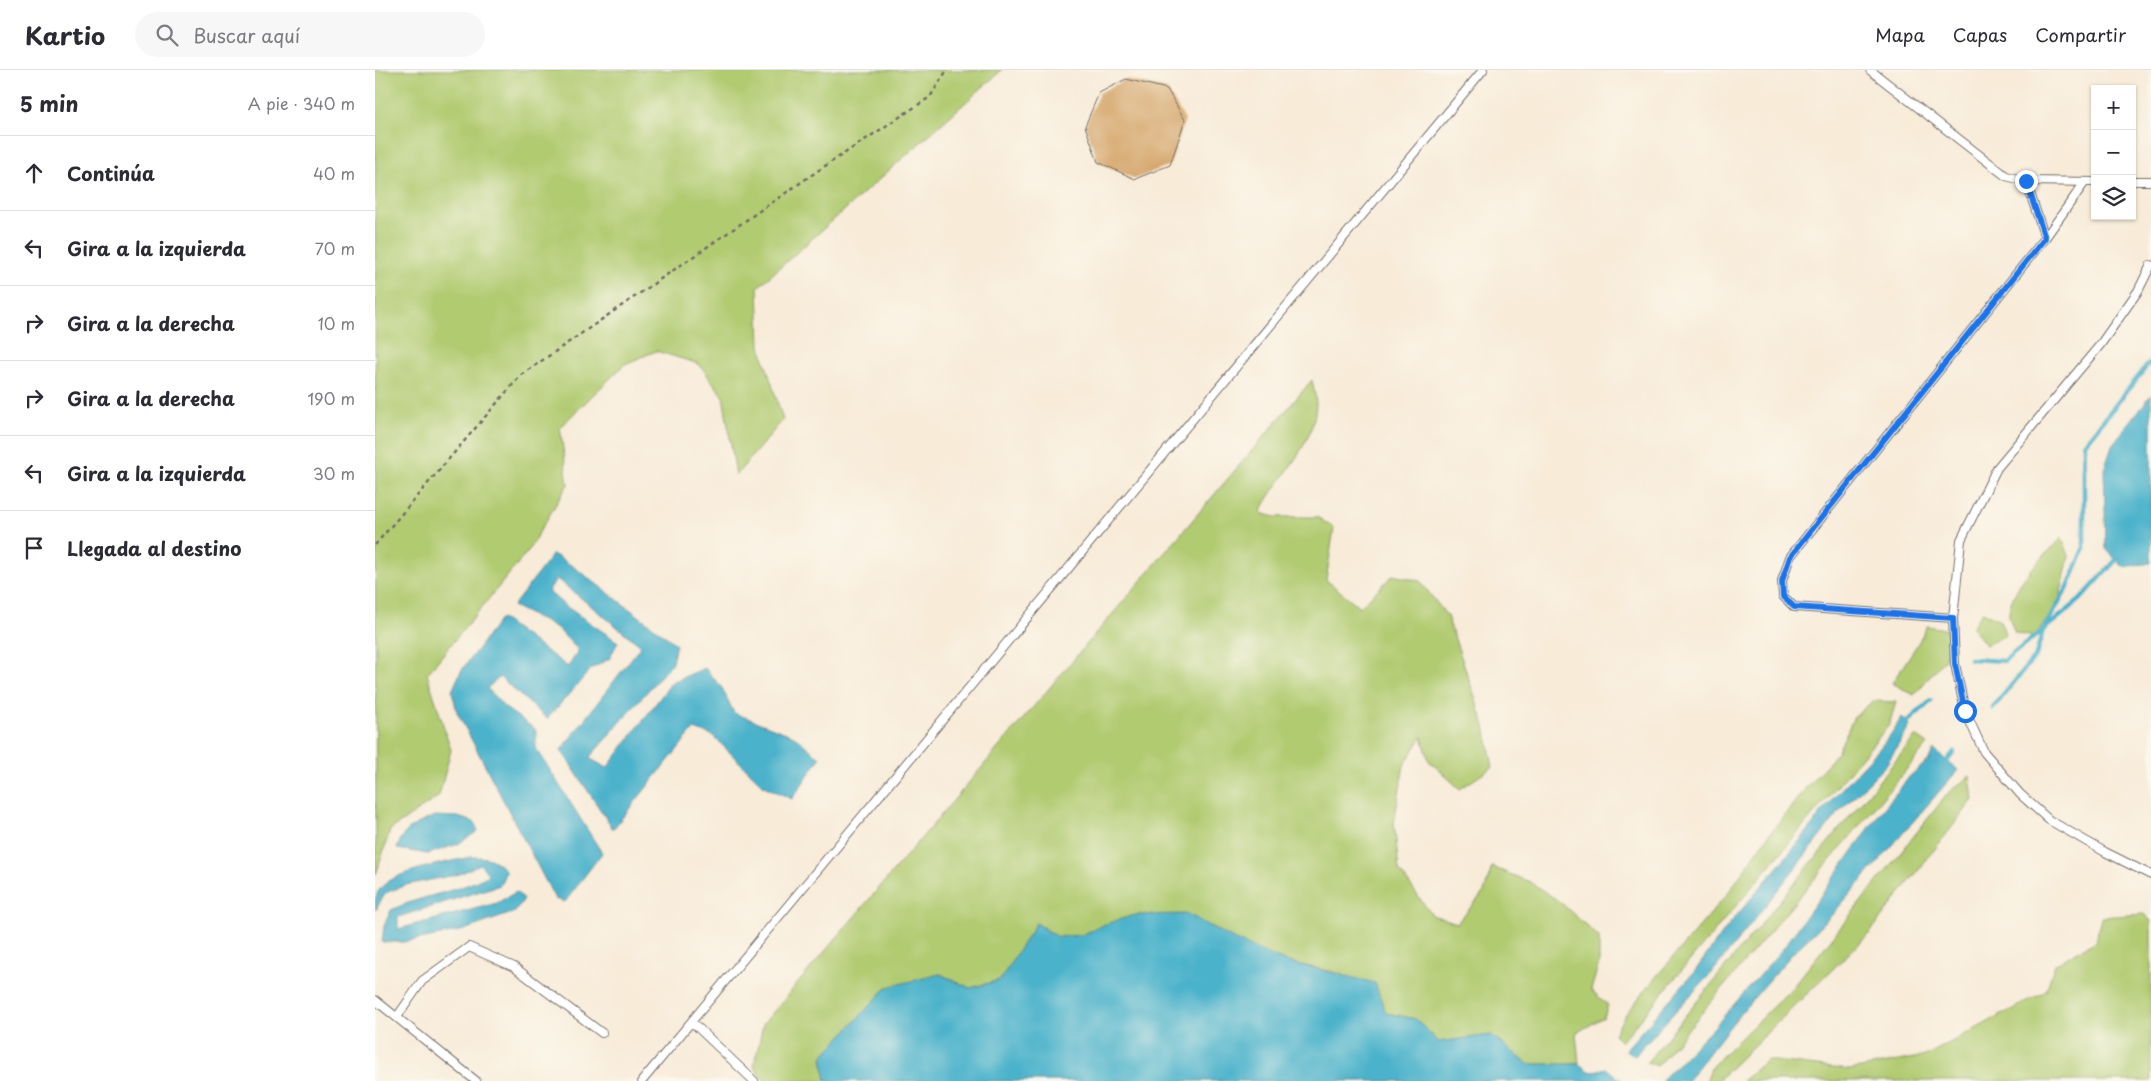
<!DOCTYPE html>
<html lang="es">
<meta charset="utf-8">
<style>
body{margin:0;font-family:"Playpen Sans",sans-serif;background:#f7f7f7;color:#2b2b33}
.controls{position:absolute;right:15px;top:15px;display:grid;overflow:hidden;border-radius:0px;box-shadow:0 1px 4px #0004}
.controls button{width:45px;height:45px;display:grid;place-items:center;padding:0;border:0;border-bottom:1px solid #e1e1e2;background:#fff;color:#2b2b33;font:25px sans-serif}
.stop{position:absolute;width:15px;height:15px;margin:-11px;border:4px solid #1a73e8;border-radius:50%;background:#fff}
.stop.end{background:#1a73e8;border-color:#fff;box-shadow:0 1px 5px #0008}
.list{margin:0;padding:0;list-style:none}
h2{display:flex;justify-content:space-between;align-items:center;height:65px;margin:0;padding:0 20px;font-size:21px}
h2 small{font-size:16px;font-weight:400;color:#7c7c81}
.list li{display:grid;grid-template-columns:32px 1fr auto;gap:15px;align-items:center;box-sizing:border-box;height:75px;padding:0 20px;border-top:1px solid #e1e1e2}
.list b{display:block;font-size:19px;white-space:nowrap}
.list em{font-size:16px;font-style:normal;color:#7c7c81}
.icon{flex:none;width:28px;height:28px;fill:none;stroke:currentColor;stroke-width:2;stroke-linecap:round;stroke-linejoin:round}
.map{position:relative;flex:none;width:1776px;height:1011px;overflow:hidden}
header{display:flex;align-items:center;gap:30px;box-sizing:border-box;height:70px;padding:0 25px;background:#fff;border-bottom:1px solid #e1e1e2}
header strong{font-size:24px}
nav{display:flex;gap:28px;margin-inline-start:auto;font-size:18px}
.search{width:350px;height:45px;background:#f7f7f7;display:flex;align-items:center;gap:12px;box-sizing:border-box;padding:0 18px;border-radius:28px;color:#7c7c81;font-size:19px}
main{display:flex}
aside{flex:1;background:#fff}
.map>svg:first-child{display:block}
.green{fill:#b1cb71;stroke:#6e7b4e}
.water{fill:#4cb2cb;stroke:#3c6e7b}
.lines{fill:none;stroke-linecap:round;stroke-linejoin:round}
.stream{stroke:#4cb2cb;stroke-width:4.5}
.building{fill:#d6a76d}
.lane-casing{stroke:#736e68;stroke-width:10}
.path{stroke:#736e68;stroke-width:2.5;stroke-dasharray:4 4;stroke-linecap:butt}
.lane{stroke:#fff;stroke-width:8}
.route{stroke:#1a73e8;stroke-width:6}
</style>
<header>
<strong>Kartio</strong>
<div class="search"><svg class="icon" aria-label="search" viewBox="0 0 24 24"><circle cx="10" cy="10" r="6"/><path d="M15 15l6 6"/></svg>Buscar aquí</div>
<nav><a>Mapa</a><a>Capas</a><a>Compartir</a></nav>
</header>
<main>
<aside>
<h2>5 min<small>A pie · 340 m</small></h2>
<ul class="list">
<li><svg class="icon" aria-label="ahead" viewBox="0 0 24 24"><path d="M12 20V5M6 11l6-6 6 6"/></svg><div><b>Continúa</b></div><em>40 m</em></li>
<li><svg class="icon" aria-label="left" viewBox="0 0 24 24"><path d="M17 20v-9H6M10 6l-5 5 5 5"/></svg><div><b>Gira a la izquierda</b></div><em>70 m</em></li>
<li><svg class="icon" aria-label="right" viewBox="0 0 24 24"><path d="M7 20v-9h11M14 6l5 5-5 5"/></svg><div><b>Gira a la derecha</b></div><em>10 m</em></li>
<li><svg class="icon" aria-label="right" viewBox="0 0 24 24"><path d="M7 20v-9h11M14 6l5 5-5 5"/></svg><div><b>Gira a la derecha</b></div><em>190 m</em></li>
<li><svg class="icon" aria-label="left" viewBox="0 0 24 24"><path d="M17 20v-9H6M10 6l-5 5 5 5"/></svg><div><b>Gira a la izquierda</b></div><em>30 m</em></li>
<li><svg class="icon" aria-label="arrive" viewBox="0 0 24 24"><path d="M6 21V4h12l-3 4 3 4H6"/></svg><div><b>Llegada al destino</b></div></li>
</ul>
</aside>
<div class="map">
<svg width="1776" height="1011" viewBox="0 0 1776 1011">
<rect width="100%" height="100%" fill="#fbf7ec"/>
<filter id="ink" filterUnits="userSpaceOnUse"><feTurbulence type="fractalNoise" baseFrequency=".02" numOctaves="2"/><feDisplacementMap in="SourceGraphic" scale="10" xChannelSelector="R" yChannelSelector="G"/><feConvolveMatrix kernelMatrix="1 2 1 2 8 2 1 2 1" color-interpolation-filters="sRGB"/></filter>
<filter id="wash" filterUnits="userSpaceOnUse"><feTurbulence type="fractalNoise" baseFrequency=".0096" numOctaves="4" result="noise"/><feDisplacementMap in="SourceGraphic" scale="20" xChannelSelector="R" yChannelSelector="G"/><feGaussianBlur stdDeviation="1.12" result="paint"/><feColorMatrix in="noise" values="0 0 0 0 0 0 0 0 0 0 0 0 0 0 0 0 0 1.4 0 .05"/><feComposite in="paint" operator="in"/></filter>
<g filter="url(#wash)">
<rect width="100%" height="100%" fill="#f8ebd8"/>
<path class="green" d="M0 0H627L383 217 385 276 408 350 361 405 348 326 324 294 281 281 250 294 185 357 193 414 153 481 52 604 76 680 64 726 15 760 1 805Z
M937 310C938 317 941 326 941 333 940 376 903 407 885 443L901 447H942L959 458 951 510 985 537 1018 505 1045 511 1072 546 1110 656 1118 697 1085 719 1054 691 1047 667 1029 695 1019 752 1024 800 1057 845 1082 853 1109 822 1117 797 1155 812 1185 832 1224 867V893L1216 920 1233 935 1229 947 1201 963 1204 994H1153L1116 965 1063 972 1041 949 1011 943 964 903 909 891 858 869 813 844 730 854 707 865 683 867 661 853 626 910 595 918 565 904 447 987 451 1011H390L379 997 388 954Z
M1687 468 1694 486 1683 535 1659 567 1640 563C1638 557 1634 550 1634 544 1635 516 1668 487 1687 468Z
M1607 542 1624 549 1631 565 1611 575 1597 557Z
M1552 556 1576 560 1570 589 1539 625 1517 613 1542 575Z
M1498 631 1521 632 1514 655 1246 972 1239 964 1250 945 1280 908 1351 826 1387 774 1429 720 1462 683 1479 647Z
M1541 666 1553 674 1282 996 1272 992Z
M1595 706 1598 730 1493 865 1342 1011H1331L1337 996 1416 919 1575 721Z
M1769 844 1776 851V1011H1367L1392 990 1475 1000 1550 986 1671 921 1680 894 1721 871 1726 847Z"/>
<path class="water" d="M1776 325V493L1748 497 1731 479 1729 399 1737 375Z
M178 484 199 497 301 574 297 593 214 688 232 698 297 612 330 598 347 618 359 643 419 666 445 688 417 729 389 716 337 665 319 659 238 759 186 680 266 576 182 509 173 521 189 535 243 572 234 589 216 599 172 649 125 607 112 618 129 637 161 660V678L227 783 190 832 180 829 82 642 77 621 86 601 126 548 193 597 203 580 182 558 138 536Z
M1527 647 1535 656 1511 695 1466 740 1340 899 1267 977 1260 986 1250 980 1320 901 1352 857 1437 756C1462 716 1504 688 1527 647Z
M1559 680 1583 700 1455 847 1417 884 1364 945 1312 1011H1286L1340 956 1410 876 1505 743 1535 706 1553 691Z
M59 746 83 747 99 752 103 761 83 774 53 784 22 779C29 757 39 756 59 746Z
M95 787C113 787 119 788 131 801L125 815 23 847V859L122 833 141 822 149 829 140 842 86 861 29 872H7L9 856 16 840C47 825 84 822 114 805L105 794 85 804 31 815 10 823 1 840C0 832 0 824 6 818 18 801 75 792 95 787Z
M813 844 858 869 909 891 1000 913 1011 943 1041 949 1063 972 1116 965 1153 994H1204L1215 1002 1231 998 1247 1011H451L447 987 512 917 565 904 595 918 625 910 661 853 683 867 707 865 730 854 759 845Z"/>
<g class="lines">
<path class="stream" d="M1595 589 1629 591 1668 560 1694 515 1709 479V374L1776 291
M1618 638 1661 585 1668 560 1705 530 1741 490
M1532 652 1556 631
M1572 691 1579 682"/>
</g>
<g id="blocks">
<path class="building" d="M751 9 792 19 810 50 795 95 760 109 723 92 710 56 724 23Z"/>
</g>
</g>
<g filter="url(#ink)">
<use href="#blocks" fill-opacity="0" stroke="#736e68" stroke-width="1"/>
<g class="lines">
<g class="lane-casing">
<path id="lane" d="M1495 0 1631 106 1651 111 1720 112
M1651 111 1670 168
M1757 111H1776
M1776 195 1763 221 1725 275 1622 398 1586 470 1578 548 1580 594 1590 641 1609 682 1645 724 1674 750 1730 782 1776 805
M1578 548 1419 537 1408 526 1407 511 1415 487 1670 168 1710 112
M0 930 101 1011
M22 947 47 911 94 877 139 897 227 963
M317 952 379 1011
M267 1011 1108 0"/>
</g>
<path class="path" d="M0 475 146 305 444 100 555 27 572 0"/>
<use href="#lane" class="lane"/>
</g>
</g>
<g class="lines" filter="url(#ink)">
<path class="route" d="M1590 641 1580 594 1578 548 1419 537 1408 526 1407 511 1415 487 1670 168 1651 111"/>
</g>
</svg>
<div class="controls">
<button>+</button>
<button>−</button>
<button><svg class="icon" aria-label="layers" viewBox="0 0 24 24"><path d="M12 4l9 5-9 5-9-5zM3 14l9 5 9-5"/></svg></button>
</div>
<div class="stop" style="left:1590px;top:641px"></div>
<div class="stop end" style="left:1651px;top:111px"></div>
</div>
</main>
